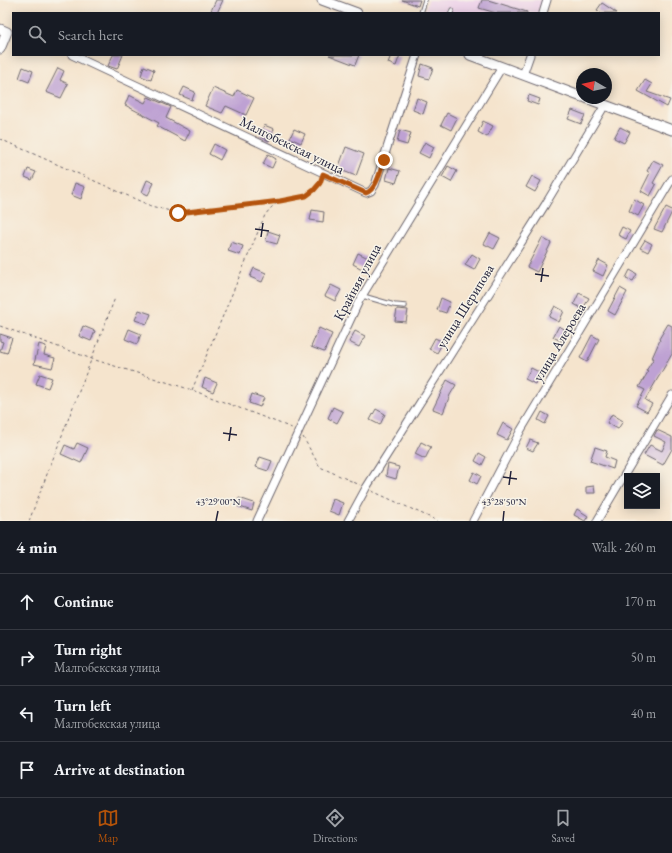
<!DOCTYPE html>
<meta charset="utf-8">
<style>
body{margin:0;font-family:"EB Garamond",serif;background:#20242c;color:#f1f3f6}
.controls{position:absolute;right:12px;bottom:12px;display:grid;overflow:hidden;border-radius:0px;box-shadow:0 2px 10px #0003}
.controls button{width:36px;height:36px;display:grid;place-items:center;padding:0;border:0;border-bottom:1px solid #363941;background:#171b24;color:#f1f3f6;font:20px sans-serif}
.compass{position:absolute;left:576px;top:68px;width:36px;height:36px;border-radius:50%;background:#171b24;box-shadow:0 2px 10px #0003;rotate:279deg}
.stop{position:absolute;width:12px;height:12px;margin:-9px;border:3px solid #b45309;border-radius:50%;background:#fff}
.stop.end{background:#b45309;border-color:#fff;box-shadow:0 1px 4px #0008}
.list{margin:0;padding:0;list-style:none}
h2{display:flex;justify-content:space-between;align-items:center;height:52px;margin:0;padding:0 16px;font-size:17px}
h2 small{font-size:13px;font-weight:400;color:#9ea1a6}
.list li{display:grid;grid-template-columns:26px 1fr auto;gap:12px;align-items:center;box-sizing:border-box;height:56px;padding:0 16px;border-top:1px solid #363941}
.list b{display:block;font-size:15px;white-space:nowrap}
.list p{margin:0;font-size:13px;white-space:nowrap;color:#9ea1a6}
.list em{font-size:13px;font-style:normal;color:#9ea1a6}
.icon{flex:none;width:22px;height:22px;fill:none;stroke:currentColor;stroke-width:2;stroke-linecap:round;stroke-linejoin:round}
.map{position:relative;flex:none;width:672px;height:521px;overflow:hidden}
.search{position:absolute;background:#171b24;box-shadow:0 2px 10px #0003;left:12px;right:12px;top:12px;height:44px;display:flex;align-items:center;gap:10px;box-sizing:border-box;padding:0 14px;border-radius:0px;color:#9ea1a6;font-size:15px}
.sheet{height:276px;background:#171b24}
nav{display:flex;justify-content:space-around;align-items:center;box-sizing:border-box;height:56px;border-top:1px solid #363941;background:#171b24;font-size:11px;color:#9ea1a6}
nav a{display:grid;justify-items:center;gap:2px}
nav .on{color:#b45309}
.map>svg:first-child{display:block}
.built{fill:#edd1e9}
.building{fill:#bea1d3}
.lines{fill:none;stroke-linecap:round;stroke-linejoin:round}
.lane-casing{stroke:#6c666e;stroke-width:5.5}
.street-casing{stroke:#6c666e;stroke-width:9}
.secondary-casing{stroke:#6c666e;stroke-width:11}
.path{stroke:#6c666e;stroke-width:1;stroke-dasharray:3 3;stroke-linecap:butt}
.lane{stroke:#fff;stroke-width:3.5}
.street{stroke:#fff;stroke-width:7}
.secondary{stroke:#fff;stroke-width:9}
.route{stroke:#b45309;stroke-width:5}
.ticks{fill:none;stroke:#22223b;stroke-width:1.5}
.labels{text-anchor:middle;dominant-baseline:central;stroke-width:3;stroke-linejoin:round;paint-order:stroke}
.street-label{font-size:14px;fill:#22223b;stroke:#f7f3e8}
.ticks-label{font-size:10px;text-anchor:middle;fill:#22223b;stroke:#f7f3e8;stroke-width:3;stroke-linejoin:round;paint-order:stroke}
</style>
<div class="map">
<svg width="672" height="521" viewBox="0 0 672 521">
<rect width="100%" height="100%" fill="#f7f3e8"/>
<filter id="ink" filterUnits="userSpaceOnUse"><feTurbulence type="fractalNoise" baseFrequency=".025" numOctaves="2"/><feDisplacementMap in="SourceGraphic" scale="8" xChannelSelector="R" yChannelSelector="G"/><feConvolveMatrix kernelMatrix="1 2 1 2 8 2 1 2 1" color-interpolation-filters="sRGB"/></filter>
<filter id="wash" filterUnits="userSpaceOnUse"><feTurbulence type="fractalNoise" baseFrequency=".012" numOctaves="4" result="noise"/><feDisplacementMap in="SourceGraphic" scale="16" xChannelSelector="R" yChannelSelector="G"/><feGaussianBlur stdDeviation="0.9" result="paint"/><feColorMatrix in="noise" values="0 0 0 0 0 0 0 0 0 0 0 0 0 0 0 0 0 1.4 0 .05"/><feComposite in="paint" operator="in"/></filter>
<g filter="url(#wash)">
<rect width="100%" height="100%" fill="#f5e4cd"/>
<path class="built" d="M428 0H543L538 13H424Z"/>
<g id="blocks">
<path class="building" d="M216 0H223L217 13H210Z
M402 0H420L418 6Z
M482 0H488L527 12V13H496L479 8Z
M602 3 617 13H602L597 10Z
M113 55H123L117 69 108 66Z
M329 55H359L355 65Z
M391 55H400L396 66 388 63Z
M422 64 433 68 429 79 419 76Z
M144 66 154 70 151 80 141 76Z
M23 67 33 71 29 82 19 78Z
M58 68 64 71 60 80 68 84 61 98 46 92Z
M645 80 652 84 647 92 670 100 667 107 638 91Z
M184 87 195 92 192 100 180 95Z
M213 88 234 97 237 90 254 98 246 115 226 106 222 113 205 106Z
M129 95 145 103 148 97 171 107 166 118 190 131 185 141 157 126 159 123 125 105Z
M529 95 540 99 538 105 527 101Z
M417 98 427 102 423 114 413 110Z
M572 110 585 115 581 124 568 119Z
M447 113 457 118 451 130 441 125Z
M483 121 493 126 487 137 478 132Z
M264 125 274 129 269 141 260 136Z
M620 127 630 132 624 143 614 138Z
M294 129 305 134 301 143 290 138Z
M400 130 411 133 407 145 397 142Z
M425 142 434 147 429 158 419 153Z
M214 144 225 150 220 160 209 154Z
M346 147 364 154 356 176 338 169Z
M268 154 276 159 272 168 263 164Z
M653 160 663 165 653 183 656 185 650 196 641 191 650 173 647 171Z
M448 166 457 171 451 182 442 177Z
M389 168 400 171 396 183 386 180Z
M28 169 36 172 32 180 25 177Z
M532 176 541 181 535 192 526 187Z
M147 180 154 183 148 195 142 192Z
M75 183 85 187 81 199 71 195Z
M634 199 644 205 638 216 629 211Z
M666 207 672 210V212L662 232 654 229Z
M312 210 324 212 323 222 310 220Z
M622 227 630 231 626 239 618 235Z
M268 231 280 235 277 244 266 241Z
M490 233 500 238 494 249 484 244Z
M542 238 551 243 537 272 527 267Z
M645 240 652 244 648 252 640 248Z
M231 242 243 246 240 255 228 251Z
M358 253 368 258 362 269 353 264Z
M472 254 480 259 474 270 465 265Z
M599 260 608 265 603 276 593 271Z
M254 268 266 273 262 282 250 277Z
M630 270 637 274 633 281 626 278Z
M331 285 341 290 335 301 325 296Z
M620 288 627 292 615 315 608 311Z
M579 293 589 298 583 309 574 304Z
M441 298 450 302 446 313 437 310Z
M555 306 564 311 559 322 549 317Z
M397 309 408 310 406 322 395 321Z
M139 310 151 314 147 324 135 320Z
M668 324 672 326V354L645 400 652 404 647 412 636 406 645 390 639 387 648 372 646 371 654 358H652L660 340 659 339Z
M83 326 95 331 91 341 79 336Z
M559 326 568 331 563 342 553 337Z
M319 328 332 334 324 352 311 347Z
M129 329 141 334 137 344 125 339Z
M355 331 365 336 359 347 349 342Z
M0 334 12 338 7 353 0 351 3 342 0 341Z
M592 335 599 339 587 362 580 358Z
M435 338 443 342 437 353 429 349Z
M39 344 46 346 44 355 55 358 52 368 34 364Z
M531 368 541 373 535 384 525 379Z
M40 374 52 378 48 388 36 384Z
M205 378 217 383 213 392 202 387Z
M447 380 456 385 450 395 443 413 433 409Z
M252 394 264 398 260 407 249 403Z
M333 407 343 412 337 423 328 418Z
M376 409 385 414 380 425 370 420Z
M542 412 549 416 545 424 538 420Z
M612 414 623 421 618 429 607 423Z
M503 423 513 429 507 440 497 435Z
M657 430 672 437V449L663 465 644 455 650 445 662 451 666 442 654 436Z
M530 440 538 443 533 451 526 448Z
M421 442 431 447 425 459 415 454Z
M77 443 88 448 81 463 61 454 65 445 74 449Z
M595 447 607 451 605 457 615 461 613 469 590 461Z
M479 453 486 457 482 465 475 461Z
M260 457 272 461 268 471 256 467Z
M388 464 399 467 396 479 386 476Z
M474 472 481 476 477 484 470 480Z
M594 486 595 493H586V487Z
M239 498 254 503 252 511 237 506Z
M333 499 343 503 339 515 329 511Z
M577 509 588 516 585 521 574 515Z"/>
</g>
</g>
<g filter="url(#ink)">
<use href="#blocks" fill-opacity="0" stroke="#6c666e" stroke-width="1"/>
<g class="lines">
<g class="lane-casing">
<path id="lane" d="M421 13 425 0
M451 13 452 10
M363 296 394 305 405 306"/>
</g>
<g class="street-casing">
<path id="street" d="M543 13 547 0
M72 55 366 193 371 191 375 185 417 55
M523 75 530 55
M257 521 359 301 502 67
M348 521 366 488 545 205 605 105
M473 521 521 430 672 179
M597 521 672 395"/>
</g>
<g class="secondary-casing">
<path id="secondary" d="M322 0 357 13
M0 29 7 32 0 49
M470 55 582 97
M586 98 672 130"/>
</g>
<path class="path" d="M0 139 151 206 178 213 280 201
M0 326 92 359 192 390 292 428
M192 390 265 215C270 209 274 203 282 201 296 196 316 198 321 180
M303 437 320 467 360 485
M372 491 438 521
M29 521 115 298"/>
<use href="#lane" class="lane"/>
<use href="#street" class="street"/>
<use href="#secondary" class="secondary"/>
</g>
</g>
<g class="lines" filter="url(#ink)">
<path class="route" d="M178 213 280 201 306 196 314 190 320 183 323 174 366 193C377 189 380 171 384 160"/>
</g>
<path class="ticks" d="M255 229 269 231M261 237 263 223M535 274 549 276M541 282 543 268M223 433 237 435M229 441 231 427M503 477 517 479M509 485 511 471M216 521 218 511M503 521 504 511"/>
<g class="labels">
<g class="street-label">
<text transform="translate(292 145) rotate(26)">Малгобекская улица</text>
<text transform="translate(357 282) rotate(-62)">Крайняя улица</text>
<text transform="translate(465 306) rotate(-58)">улица Шерипова</text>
<text transform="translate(559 342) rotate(-59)">улица Алероева</text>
</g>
</g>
<g class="ticks-label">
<text x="218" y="505">43°29'00"N</text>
<text x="504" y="505">43°28'50"N</text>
</g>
</svg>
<div class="controls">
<button><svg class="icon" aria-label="layers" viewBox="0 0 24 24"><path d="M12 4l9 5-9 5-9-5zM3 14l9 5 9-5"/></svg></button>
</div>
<svg class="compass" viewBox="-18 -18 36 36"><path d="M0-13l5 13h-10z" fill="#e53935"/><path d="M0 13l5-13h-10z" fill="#9ea1a6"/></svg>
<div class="stop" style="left:178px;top:213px"></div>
<div class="stop end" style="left:384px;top:160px"></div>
<div class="search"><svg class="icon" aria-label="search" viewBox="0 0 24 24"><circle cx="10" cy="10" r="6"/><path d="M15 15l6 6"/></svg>Search here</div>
</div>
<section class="sheet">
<h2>4 min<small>Walk · 260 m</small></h2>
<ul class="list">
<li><svg class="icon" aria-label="ahead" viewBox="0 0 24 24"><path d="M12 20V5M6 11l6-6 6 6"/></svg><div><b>Continue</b></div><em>170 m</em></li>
<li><svg class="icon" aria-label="right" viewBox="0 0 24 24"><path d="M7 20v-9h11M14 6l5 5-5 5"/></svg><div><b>Turn right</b><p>Малгобекская улица</p></div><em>50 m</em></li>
<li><svg class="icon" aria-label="left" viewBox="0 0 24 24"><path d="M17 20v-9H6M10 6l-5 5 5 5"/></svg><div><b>Turn left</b><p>Малгобекская улица</p></div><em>40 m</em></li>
<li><svg class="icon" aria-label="arrive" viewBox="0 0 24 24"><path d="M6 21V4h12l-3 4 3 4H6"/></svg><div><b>Arrive at destination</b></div></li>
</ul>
</section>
<nav>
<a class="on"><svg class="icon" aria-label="map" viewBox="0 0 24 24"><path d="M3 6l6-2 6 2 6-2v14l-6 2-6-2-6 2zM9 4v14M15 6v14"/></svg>Map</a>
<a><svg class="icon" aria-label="directions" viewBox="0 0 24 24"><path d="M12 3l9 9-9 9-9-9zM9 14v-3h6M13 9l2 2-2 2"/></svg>Directions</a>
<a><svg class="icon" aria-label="saved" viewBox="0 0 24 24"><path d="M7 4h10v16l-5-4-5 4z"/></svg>Saved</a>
</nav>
